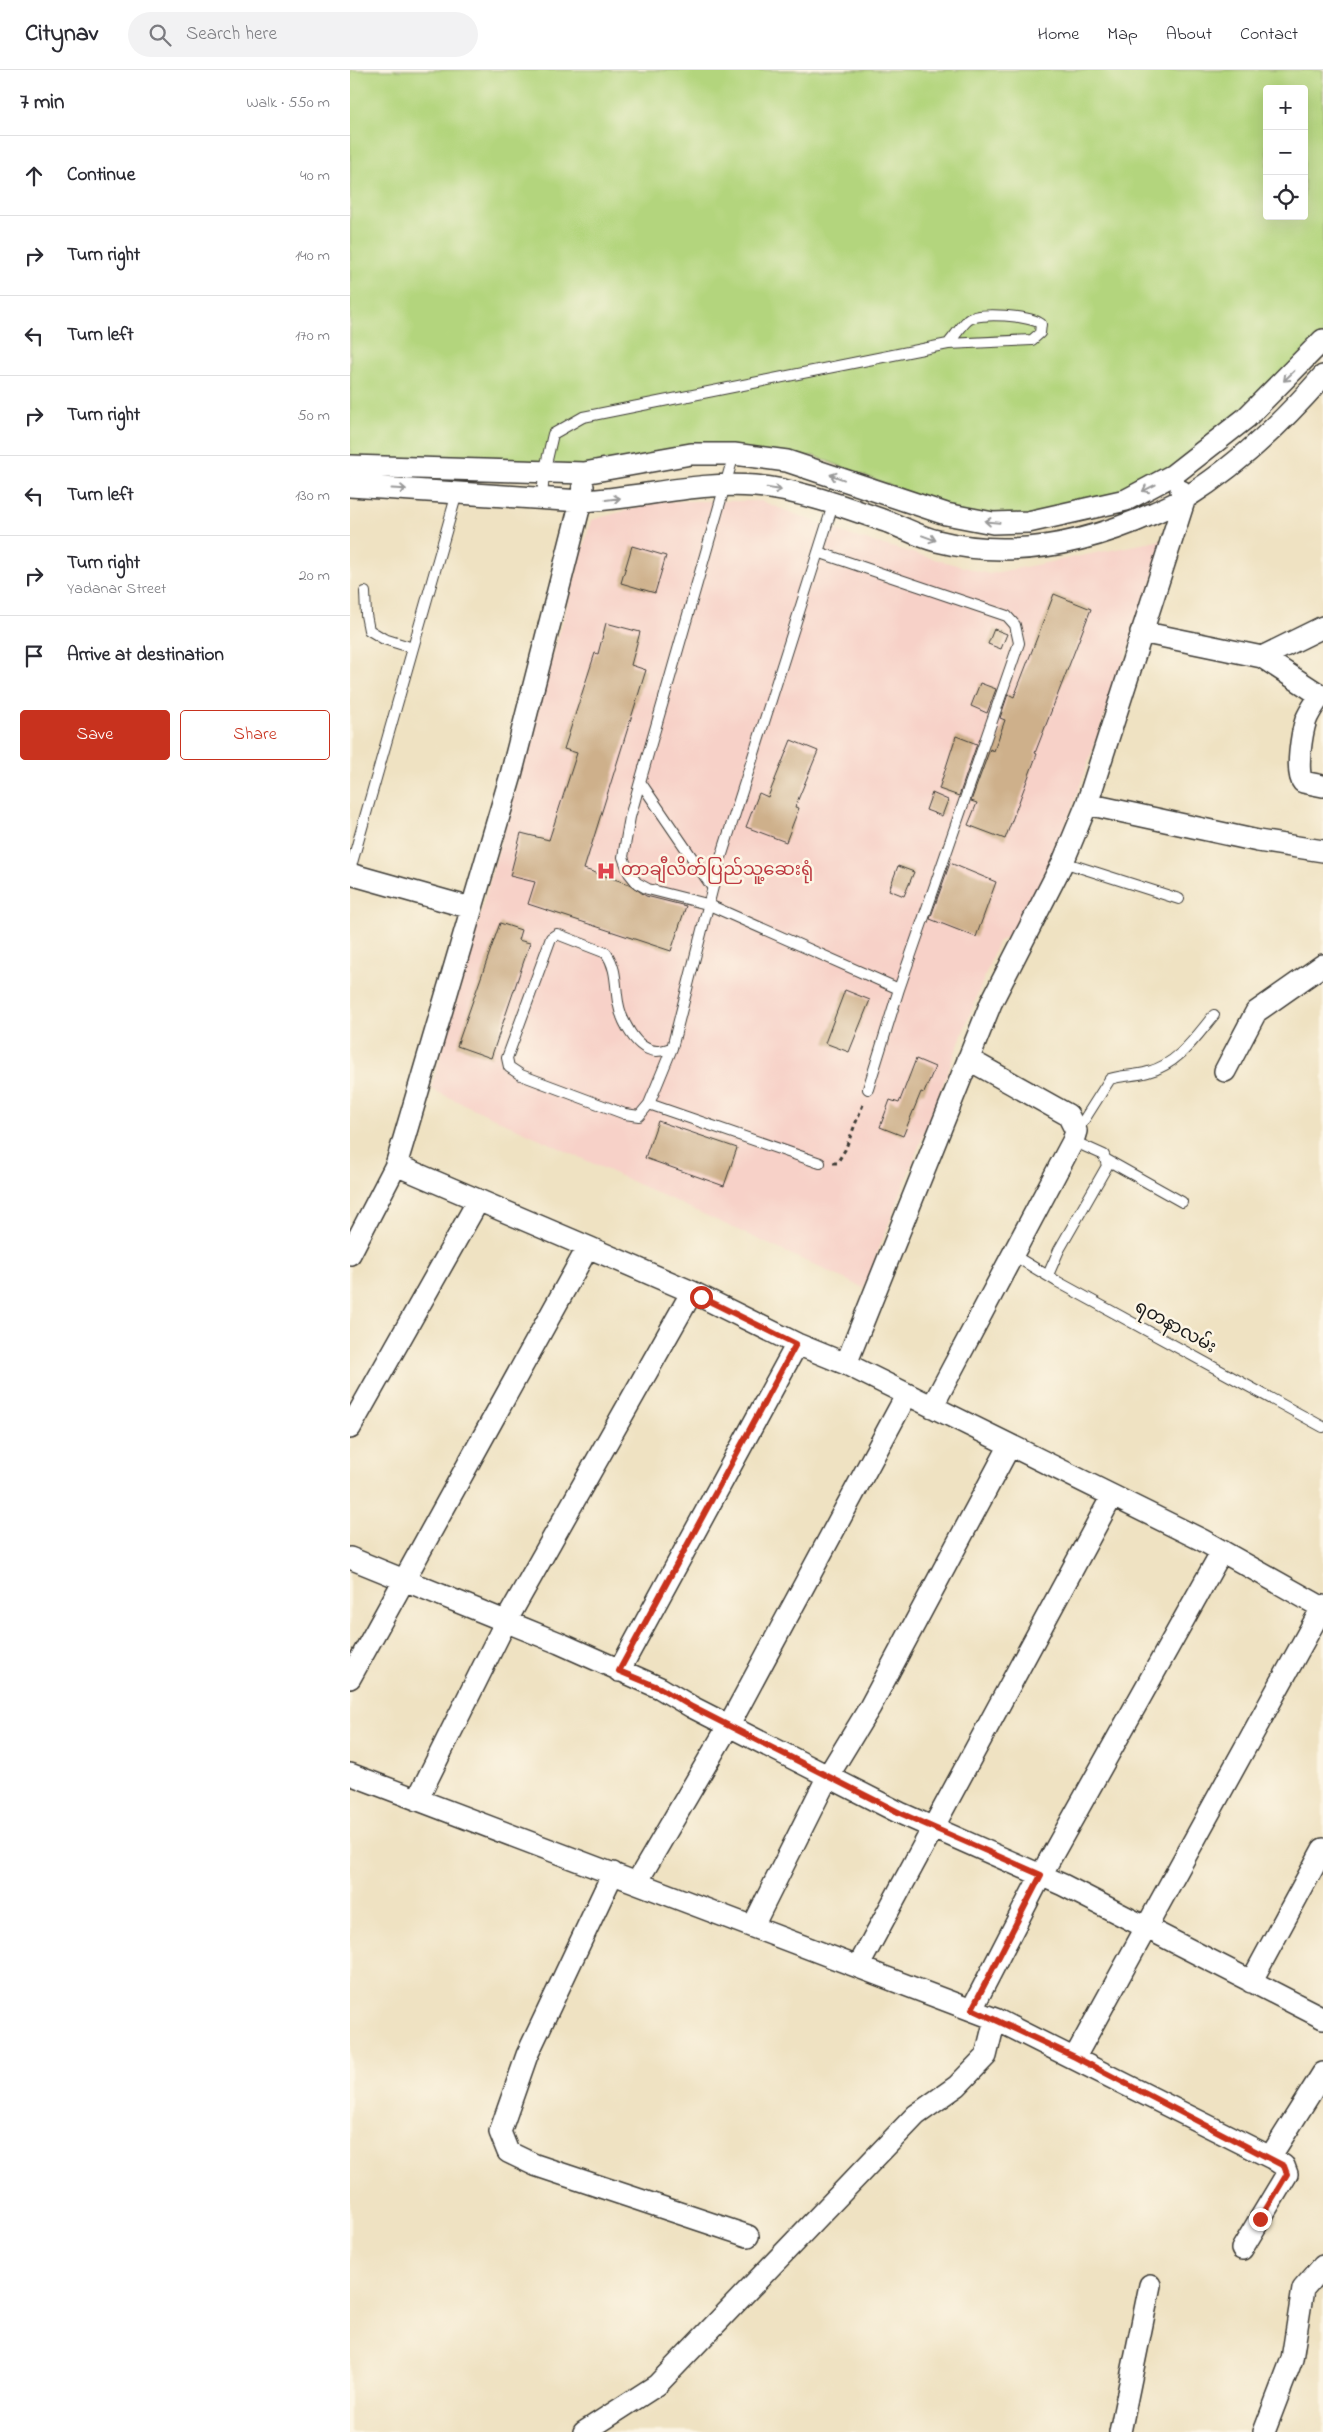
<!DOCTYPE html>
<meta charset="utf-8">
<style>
body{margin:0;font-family:"Indie Flower","Noto Sans Myanmar",sans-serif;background:#f2f2f3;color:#2b2b33}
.controls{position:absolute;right:15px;top:15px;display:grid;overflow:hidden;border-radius:5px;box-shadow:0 5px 20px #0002}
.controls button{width:45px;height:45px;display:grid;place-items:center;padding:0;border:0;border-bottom:1px solid #e1e1e2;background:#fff;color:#2b2b33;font:25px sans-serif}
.stop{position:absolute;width:15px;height:15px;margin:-11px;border:4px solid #c8321e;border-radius:50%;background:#fff}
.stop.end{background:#c8321e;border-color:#fff;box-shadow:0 1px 5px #0008}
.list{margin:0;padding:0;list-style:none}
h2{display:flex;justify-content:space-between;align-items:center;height:65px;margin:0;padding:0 20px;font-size:21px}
h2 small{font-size:16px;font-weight:400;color:#7c7c81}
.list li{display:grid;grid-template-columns:32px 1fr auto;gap:15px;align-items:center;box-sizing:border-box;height:80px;padding:0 20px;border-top:1px solid #e1e1e2}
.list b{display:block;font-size:19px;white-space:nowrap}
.list p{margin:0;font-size:16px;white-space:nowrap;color:#7c7c81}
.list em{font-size:16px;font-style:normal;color:#7c7c81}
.actions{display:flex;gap:10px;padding:15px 20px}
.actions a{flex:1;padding:11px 0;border:1px solid #c8321e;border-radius:5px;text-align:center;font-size:18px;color:#c8321e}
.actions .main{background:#c8321e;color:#fff}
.icon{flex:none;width:28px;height:28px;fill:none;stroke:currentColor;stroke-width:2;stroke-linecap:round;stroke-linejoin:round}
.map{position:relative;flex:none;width:973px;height:2362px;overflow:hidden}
header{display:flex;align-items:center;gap:30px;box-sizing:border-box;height:70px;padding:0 25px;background:#fff;border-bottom:1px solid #e1e1e2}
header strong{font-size:24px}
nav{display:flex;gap:28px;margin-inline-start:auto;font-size:18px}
.search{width:350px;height:45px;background:#f2f2f3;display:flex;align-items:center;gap:12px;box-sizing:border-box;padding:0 18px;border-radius:28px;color:#7c7c81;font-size:19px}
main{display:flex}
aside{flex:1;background:#fff}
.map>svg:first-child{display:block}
.built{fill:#f7d1c8}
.green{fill:#b3d57d;stroke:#68784c;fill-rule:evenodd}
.building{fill:#ceb08b}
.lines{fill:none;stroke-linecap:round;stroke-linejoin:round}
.lane-casing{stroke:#3c3a35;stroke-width:12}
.street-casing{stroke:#3c3a35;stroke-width:24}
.path{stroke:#3c3a35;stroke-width:3;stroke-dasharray:4 4;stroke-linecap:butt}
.lane{stroke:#fff;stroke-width:10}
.street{stroke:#fff;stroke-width:21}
.oneway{stroke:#999}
.route{stroke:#c8321e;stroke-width:6}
.labels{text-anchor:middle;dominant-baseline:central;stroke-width:5;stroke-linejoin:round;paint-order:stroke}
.health-label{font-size:18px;fill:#be3a42;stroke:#fcf5e5;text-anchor:start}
.street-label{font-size:18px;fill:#1c1c1c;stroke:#fcf5e5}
</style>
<header>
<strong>Citynav</strong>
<div class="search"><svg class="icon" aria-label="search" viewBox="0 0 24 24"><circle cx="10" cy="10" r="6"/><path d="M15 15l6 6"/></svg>Search here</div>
<nav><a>Home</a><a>Map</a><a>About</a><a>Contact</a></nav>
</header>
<main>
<aside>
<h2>7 min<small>Walk · 550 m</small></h2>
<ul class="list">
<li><svg class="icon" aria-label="ahead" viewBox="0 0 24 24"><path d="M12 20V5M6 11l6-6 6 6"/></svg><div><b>Continue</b></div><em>40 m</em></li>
<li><svg class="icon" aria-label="right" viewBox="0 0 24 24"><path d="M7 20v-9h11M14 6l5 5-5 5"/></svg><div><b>Turn right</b></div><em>140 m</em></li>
<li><svg class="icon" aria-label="left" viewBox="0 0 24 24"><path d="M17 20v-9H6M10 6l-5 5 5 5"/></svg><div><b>Turn left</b></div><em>170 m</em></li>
<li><svg class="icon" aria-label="right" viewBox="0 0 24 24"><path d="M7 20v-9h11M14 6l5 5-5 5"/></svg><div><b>Turn right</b></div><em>50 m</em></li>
<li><svg class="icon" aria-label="left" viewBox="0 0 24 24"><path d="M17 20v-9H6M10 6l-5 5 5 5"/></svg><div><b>Turn left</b></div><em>130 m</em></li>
<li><svg class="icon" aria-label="right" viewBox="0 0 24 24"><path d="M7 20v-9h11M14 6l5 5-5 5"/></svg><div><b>Turn right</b><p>Yadanar Street</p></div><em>20 m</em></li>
<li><svg class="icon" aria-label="arrive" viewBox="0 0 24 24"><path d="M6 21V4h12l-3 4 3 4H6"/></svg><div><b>Arrive at destination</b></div></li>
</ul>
<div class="actions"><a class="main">Save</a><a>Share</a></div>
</aside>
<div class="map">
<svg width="973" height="2362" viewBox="0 0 973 2362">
<rect width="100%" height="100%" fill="#fcf5e5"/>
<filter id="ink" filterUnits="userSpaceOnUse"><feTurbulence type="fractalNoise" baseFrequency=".02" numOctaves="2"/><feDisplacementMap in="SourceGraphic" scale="10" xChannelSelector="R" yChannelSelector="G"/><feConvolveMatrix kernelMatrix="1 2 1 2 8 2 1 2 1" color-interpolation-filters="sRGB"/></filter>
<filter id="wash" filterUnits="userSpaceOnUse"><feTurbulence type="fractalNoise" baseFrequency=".0096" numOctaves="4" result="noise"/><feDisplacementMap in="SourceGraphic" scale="20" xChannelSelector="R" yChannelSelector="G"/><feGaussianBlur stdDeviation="1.12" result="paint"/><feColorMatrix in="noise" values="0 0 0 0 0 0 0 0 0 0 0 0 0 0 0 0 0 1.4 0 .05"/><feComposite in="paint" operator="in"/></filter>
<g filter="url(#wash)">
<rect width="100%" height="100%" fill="#efe2c2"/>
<path class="built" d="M311 431H411L505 467 639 504 817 469 701 798 669 859 648 872 514 1218 81 1019 241 450Z"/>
<path class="green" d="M0 0H973V270L799 417 699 452 624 448 464 386 361 388 265 399 0 389ZM917 19H954V146H917Z"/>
<g id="blocks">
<path class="building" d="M282 476 316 486 305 523 271 513Z
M704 524 741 539 685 683 687 684 655 769 618 755 627 733 621 731 640 679 644 681 655 650 650 648 658 624 664 627Z
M256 553 290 562 281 595 296 600 234 799 279 814 296 826 336 836 321 881 178 834 185 812 160 806 171 763 199 770 227 683 214 679 245 583 248 584Z
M644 559 657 564 651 579 638 574Z
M630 613 646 619 637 643 621 636Z
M606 666 627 674 609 726 589 719Z
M441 670 468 681 445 737 449 738 436 772 396 757 409 723 418 727Z
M582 723 598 730 592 746 576 740Z
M600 793 646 812 626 867 580 849Z
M548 796 564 802 554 826 539 820Z
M150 853 171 860 168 870 180 873 141 988 107 976Z
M495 920 520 930 499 982 475 973Z
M566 989 585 997 574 1023 571 1022 553 1066 530 1057 540 1030 549 1033Z
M308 1051 387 1078 374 1116 295 1088Z"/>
</g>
</g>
<g filter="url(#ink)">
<use href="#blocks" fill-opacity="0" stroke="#3c3a35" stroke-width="1"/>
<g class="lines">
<g class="lane-casing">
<path id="lane" d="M384 384 280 747 273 787 279 803 287 813 298 819 357 834 549 919
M192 428 194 403 203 364 233 347 598 274 682 270 690 263 691 254C681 246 629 241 618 250 611 256 605 266 598 274
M468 482 657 546 665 555 669 573 549 919 518 1019
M15 522 16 545 19 560 34 569 63 578
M291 713 362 817
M713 792 829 829
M0 800 107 423
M322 978C317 979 312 981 307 981 286 981 271 950 268 932 265 915 267 898 256 883L207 864 201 868 157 988 159 997 171 1005 275 1044 289 1046 299 1034 322 978 368 797 483 435
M299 1034 470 1093
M727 1061 760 1009C772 1005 785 1006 798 1002 828 994 845 968 864 945
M757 1090 832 1132
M663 1185 708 1212 973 1357
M698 1205 709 1180 757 1096 754 1085 723 1071"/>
</g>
<g class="street-casing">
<path id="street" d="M0 396 234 403 341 384H384L437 391 596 444 643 453 678 452 776 430 823 405 896 348 973 270
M0 416 231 431C289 429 346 411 405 416 450 420 495 437 538 452 554 458 570 467 587 471 662 490 735 474 804 443 815 438 827 433 837 427 889 394 933 352 973 306
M831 421 835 428 737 734 908 771 973 781
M791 562 912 587 973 627
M912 587 973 557
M970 626C965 634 959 642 956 650 952 662 945 703 953 712L973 716
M737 734 713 792 641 933 496 1294 852 1470 973 1538
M0 804 121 838
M875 1001 906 942 973 895
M238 1177 342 1222 447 1274 496 1294
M0 1184 46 1095 53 1072 161 705 231 431 233 416
M582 1337 723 1071 726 1061 718 1045 618 989
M0 1358 128 1131
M0 1488 209 1573 310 1618 342 1637 550 1743 713 1815 973 1948
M269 1601 447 1274
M0 1608 238 1177 46 1095
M0 1704 645 1949 922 2088
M67 1730 155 1553 342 1222
M263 1803 177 1985 150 2062 158 2082 185 2095 398 2166
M287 1812 379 1655 557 1324
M403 1856 478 1706 520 1637 660 1375
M508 1897 762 1426
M901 1912 973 1779
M622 1939 691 1805 872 1481
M725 1987 973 1536
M892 2179 937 2104 934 2096 922 2088V2084L973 2003
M234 2362 307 2315 566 2045 607 2016 636 1986 645 1949
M770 2362 800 2215
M914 2362 942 2289 953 2219 973 2196"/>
</g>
<path class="path" d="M483 1093H487L495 1080 514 1032"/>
<use href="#lane" class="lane"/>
<use href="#street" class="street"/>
</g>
<defs><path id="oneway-shaft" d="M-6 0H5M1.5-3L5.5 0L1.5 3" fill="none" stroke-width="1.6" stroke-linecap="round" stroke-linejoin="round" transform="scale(1.25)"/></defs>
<g class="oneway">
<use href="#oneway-shaft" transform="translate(939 306) rotate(136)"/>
<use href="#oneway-shaft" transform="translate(487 407) rotate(-160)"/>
<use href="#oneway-shaft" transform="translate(799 418) rotate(153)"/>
<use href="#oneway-shaft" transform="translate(49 419) rotate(3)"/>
<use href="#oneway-shaft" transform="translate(424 419) rotate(10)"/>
<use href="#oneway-shaft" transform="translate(263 429) rotate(-7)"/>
<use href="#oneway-shaft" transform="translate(642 452) rotate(-175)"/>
<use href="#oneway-shaft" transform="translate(579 468) rotate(20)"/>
</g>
</g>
<g class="lines" filter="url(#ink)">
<path class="route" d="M351 1227 446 1274 269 1601 310 1618 342 1637 550 1743 691 1805 622 1939 725 1987 934 2096 937 2104 910 2149"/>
</g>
<defs>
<g id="hospital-bare" transform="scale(1.5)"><path d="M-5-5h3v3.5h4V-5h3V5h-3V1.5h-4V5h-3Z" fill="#e0444e" stroke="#fcf5e5" stroke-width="2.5" paint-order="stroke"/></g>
</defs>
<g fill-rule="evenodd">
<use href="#hospital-bare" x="256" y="801"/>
</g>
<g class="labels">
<g class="health-label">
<text x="271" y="801">တာချီလိတ်ပြည်သူ့ဆေးရုံ</text>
</g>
<g class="street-label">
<text transform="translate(825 1258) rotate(29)">ရတနာလမ်း</text>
</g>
</g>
</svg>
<div class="controls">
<button>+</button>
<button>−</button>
<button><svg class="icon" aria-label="locate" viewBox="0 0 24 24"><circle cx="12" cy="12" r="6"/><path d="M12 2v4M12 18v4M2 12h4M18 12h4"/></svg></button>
</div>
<div class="stop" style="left:351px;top:1227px"></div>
<div class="stop end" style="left:910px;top:2149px"></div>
</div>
</main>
